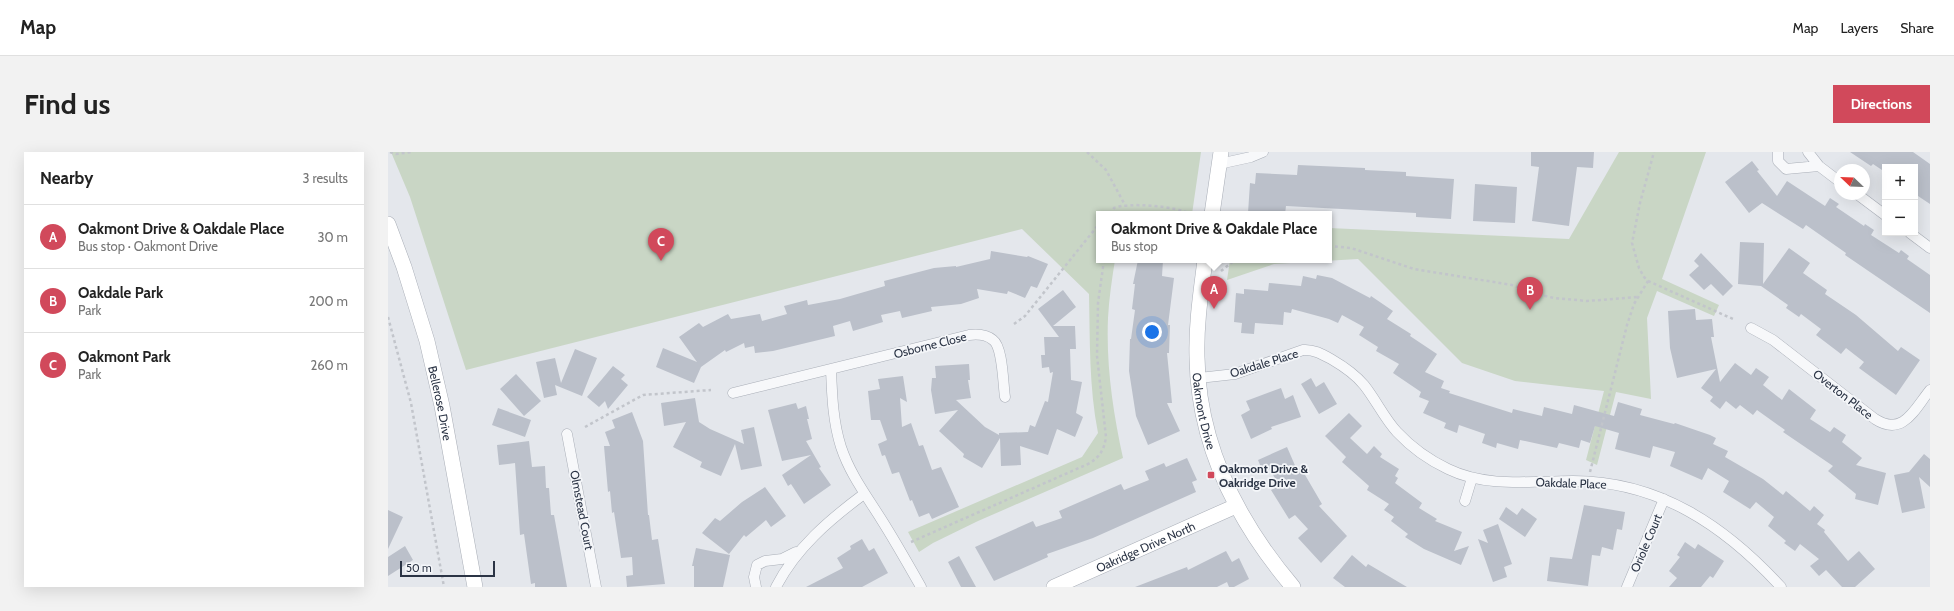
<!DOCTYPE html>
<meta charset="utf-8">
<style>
body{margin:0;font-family:Cabin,sans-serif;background:#f2f2f2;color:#222}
.controls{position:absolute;right:12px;top:12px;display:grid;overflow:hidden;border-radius:0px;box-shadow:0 4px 16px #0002}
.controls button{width:36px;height:36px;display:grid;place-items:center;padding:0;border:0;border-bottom:1px solid #e0e0e0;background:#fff;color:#222;font:20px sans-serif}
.compass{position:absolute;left:1446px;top:12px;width:36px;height:36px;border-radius:50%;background:#fff;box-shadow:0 4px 16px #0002;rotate:293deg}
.scale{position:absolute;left:12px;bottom:10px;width:95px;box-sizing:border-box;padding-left:4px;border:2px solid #2b3445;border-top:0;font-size:11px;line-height:14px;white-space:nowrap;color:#2b3445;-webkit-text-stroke:3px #f4f6f9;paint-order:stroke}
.you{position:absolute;left:764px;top:180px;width:14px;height:14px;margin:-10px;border:3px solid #fff;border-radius:50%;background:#1a73e8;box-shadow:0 0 0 6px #1a73e833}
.badge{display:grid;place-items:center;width:26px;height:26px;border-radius:50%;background:#d1495b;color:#fff;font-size:13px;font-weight:700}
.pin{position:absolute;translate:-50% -33px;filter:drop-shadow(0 1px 2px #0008)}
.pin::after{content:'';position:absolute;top:21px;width:14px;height:12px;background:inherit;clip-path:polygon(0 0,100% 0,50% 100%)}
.popup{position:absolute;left:708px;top:59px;width:236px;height:52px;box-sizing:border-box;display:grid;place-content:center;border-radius:0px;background:#fff;filter:drop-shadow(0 1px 3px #0005);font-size:13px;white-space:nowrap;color:#767676}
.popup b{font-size:15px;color:#222}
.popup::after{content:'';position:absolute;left:50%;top:100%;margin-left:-8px;border:8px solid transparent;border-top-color:#fff}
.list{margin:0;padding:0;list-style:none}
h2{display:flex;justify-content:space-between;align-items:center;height:52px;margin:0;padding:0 16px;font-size:17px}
h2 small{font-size:13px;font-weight:400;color:#767676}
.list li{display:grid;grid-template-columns:26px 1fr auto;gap:12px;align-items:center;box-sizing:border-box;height:64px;padding:0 16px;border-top:1px solid #e0e0e0}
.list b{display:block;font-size:15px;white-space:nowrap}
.list p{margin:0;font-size:13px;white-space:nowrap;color:#767676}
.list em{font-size:13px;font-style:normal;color:#767676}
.map{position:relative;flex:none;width:1542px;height:435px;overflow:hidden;border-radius:0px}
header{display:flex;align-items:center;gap:24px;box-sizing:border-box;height:56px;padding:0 20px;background:#fff;border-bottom:1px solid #e0e0e0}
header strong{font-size:19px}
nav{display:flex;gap:22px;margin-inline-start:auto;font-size:14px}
.intro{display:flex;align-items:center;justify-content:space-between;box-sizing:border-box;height:96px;padding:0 24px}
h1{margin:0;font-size:28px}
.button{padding:10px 18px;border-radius:0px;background:#d1495b;color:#fff;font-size:14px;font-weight:700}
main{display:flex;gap:24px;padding:0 24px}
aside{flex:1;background:#fff;border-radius:0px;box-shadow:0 4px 16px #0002}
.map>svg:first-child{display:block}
.green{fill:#c9d6c5}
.building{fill:#bbc0ca}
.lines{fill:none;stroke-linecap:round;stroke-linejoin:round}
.street-casing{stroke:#a9aeb7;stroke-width:11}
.secondary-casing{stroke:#a9aeb7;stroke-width:16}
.path{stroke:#c2c5cb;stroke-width:2.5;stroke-dasharray:3 3;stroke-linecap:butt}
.street{stroke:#f7f8fa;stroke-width:10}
.secondary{stroke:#fff;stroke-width:15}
.poi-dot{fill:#d1495b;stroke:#f4f6f9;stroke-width:1.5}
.labels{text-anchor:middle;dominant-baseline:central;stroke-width:3.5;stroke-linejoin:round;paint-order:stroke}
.street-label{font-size:12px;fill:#2b3445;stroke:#f4f6f9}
.poi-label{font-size:12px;font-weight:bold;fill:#2b3445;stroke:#f4f6f9;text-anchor:start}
</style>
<header>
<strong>Map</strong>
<nav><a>Map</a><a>Layers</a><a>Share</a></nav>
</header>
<div class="intro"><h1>Find us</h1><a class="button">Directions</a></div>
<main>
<aside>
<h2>Nearby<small>3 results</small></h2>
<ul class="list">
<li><span class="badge">A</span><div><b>Oakmont Drive &amp; Oakdale Place</b><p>Bus stop · Oakmont Drive</p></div><em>30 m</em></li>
<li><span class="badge">B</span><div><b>Oakdale Park</b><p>Park</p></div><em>200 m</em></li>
<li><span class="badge">C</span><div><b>Oakmont Park</b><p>Park</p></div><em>260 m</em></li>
</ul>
</aside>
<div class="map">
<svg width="1542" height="435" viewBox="0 0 1542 435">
<rect width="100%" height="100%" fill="#e4e7ec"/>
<path class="green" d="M3 0H813L804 62 734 61V62H711V108H727C724 127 721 146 720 166 718 213 725 260 735 306L590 369 545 391 531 400 520 380 694 305 710 281C701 235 702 189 701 142L634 77 78 218 22 45Z
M1231 0H1318L1274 127 1331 153 1326 164 1269 139 1259 166 1263 247 1228 240 1209 313 1198 308 1216 239 1127 229 1074 211 970 107 886 112 839 128 842 108H941V76L1181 87Z"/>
<path class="building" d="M1143 0H1206L1205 16 1189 15 1181 74 1144 69 1151 15 1143 14Z
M1462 0H1525L1542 12V52L1527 42V15H1497V20L1485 12 1483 14Z
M1364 9 1371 18 1369 19 1389 44 1399 29 1437 54 1442 46 1451 52 1448 55 1476 74 1477 72 1486 78 1483 83 1511 101 1513 98 1521 104 1519 107 1542 123V161L1457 103 1458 101 1418 73 1415 77 1374 51 1361 61 1337 30Z
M910 13 977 16V18L1018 20V24L1066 27 1063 67 1028 65V61L898 54 897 62 860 61 862 31 867 32 868 21 909 23Z
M1087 32 1129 35 1127 71 1085 69Z
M1352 90 1376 91 1375 132 1401 96 1422 111 1415 121 1439 138 1437 142 1468 163 1510 199 1513 195 1532 208 1508 243 1471 216 1476 210 1458 196 1453 202 1428 183 1433 177 1413 162 1411 165 1398 156 1400 153 1373 134 1350 132Z
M603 99 639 105 640 104 660 112 649 136 643 134 637 146 620 139 619 142 589 137 591 146 573 152 543 155 544 159 514 166 512 159 493 163 495 170 465 179 462 169 445 174 447 184 385 199 367 201 366 194 357 196 356 191 338 200 337 198 313 215 306 231 268 215 275 196 309 210 291 185 311 171 315 175 340 162 343 167 372 162 374 169 399 162 396 154 419 148 420 153 452 147 497 134 496 129 546 116 568 114V115L602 107Z
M1313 101 1345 134 1335 144 1323 132 1316 138 1301 123 1311 114 1306 109Z
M750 108H775L774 124 786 126 780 173H782L781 201H779L784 251H779L792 279 760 293 748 264 741 219 742 187H743L747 158 744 157 747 132H745Z
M929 123 944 126 982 146 983 144 1005 159 999 167 1023 182 1022 184 1049 202 1037 220 1056 229 1053 236 1062 239 1061 241 1124 261 1125 257 1154 264 1156 255 1184 262 1186 253 1226 264 1230 250 1254 257 1252 263 1286 272 1287 271 1322 283 1328 286 1325 292 1340 299 1337 305 1375 327 1395 343 1398 339 1422 359 1426 354 1436 363 1429 372 1437 378 1436 380 1460 409 1471 399 1487 417 1467 435H1454L1438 418 1431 424 1422 414 1431 407 1412 392 1407 399 1396 391 1398 389 1380 374 1386 365 1368 350 1362 357 1335 340 1341 329 1320 316 1314 328 1282 314 1287 300 1265 294 1262 306 1227 297 1231 281 1207 274 1202 291 1193 288 1191 296 1171 291 1169 296 1132 288 1130 297 1109 291 1108 296 1094 291 1097 282 1071 273 1069 281 1056 276 1058 271 1035 261 1041 249 1031 245 1033 240 1005 221 1011 212 988 199 990 195 971 183 976 175 954 163 950 171 941 167 904 157 903 161 896 160 895 173 867 171 866 182 853 181 854 171 846 170 848 141 856 142V137L880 139 881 131 913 134 915 124 928 127Z
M675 138 688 155 665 174H687L688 197H682L683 228 694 230 688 261 695 265 687 285 669 277 660 303 632 294 633 313 613 314 612 286 594 316 575 305 576 302 551 279 570 258 547 262 543 238 544 226H548L547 214 581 212 582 228H580L583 246 568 248 597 275 611 283V281L640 280 642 273 647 275 657 249 660 250 665 220 662 221 661 215 654 216 653 203H657L656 185H671L650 157Z
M1307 157 1308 168 1324 167 1326 185H1323L1332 230 1347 211 1363 223 1368 216 1381 225 1375 233 1394 248 1401 237 1428 258 1422 267 1442 280 1446 275 1458 283 1454 290 1474 306 1468 313 1498 321 1490 353 1467 347 1468 342 1440 319 1445 314 1395 280 1397 278 1369 258 1365 263 1352 253 1348 257 1338 249 1332 257 1322 249 1325 245 1313 236 1328 217 1289 226 1282 196 1280 159Z
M187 197 209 206 194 244 167 233 169 243 156 246 148 210 167 206 173 231Z
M225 214 237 223 233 227 240 233 220 257 217 249 211 255 199 245Z
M128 222 153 249 136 264 112 237Z
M515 224 519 250 512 246 514 275 523 271 531 294 535 293 544 318 553 315 571 355 544 367 541 361 531 365 524 348 522 349 511 320 504 322 497 303 494 304 490 292 499 288 492 268H483L480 239 492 237 490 227Z
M923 226 928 235 936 230 949 252 931 262 913 232Z
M893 236 897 247 905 243 913 265 883 275 884 277 863 287 853 263 862 258 858 249Z
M307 246 311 270 322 277 356 292 353 278 366 275 374 314 353 318 347 292 333 324 312 315 314 310 285 295 298 270 276 274 273 251Z
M408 251 410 257 418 254 421 267H419L424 287 418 289 433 315 431 316 443 333 416 352 403 332 400 334 394 323 423 303 394 309 380 258Z
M110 256 143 268 137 285 104 273Z
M244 260 255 289 260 363H261L264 388 270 387 277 432 239 435 238 424 245 423 244 405 233 406 226 360 224 361 222 339 220 340 216 294H222L217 280 227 276 224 268Z
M961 261 974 274 962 286 979 302 986 294 994 302 992 305 1011 317 1007 324 1010 326 1007 331 1034 351 1031 356 1049 367 1047 369 1074 380 1066 399 1081 394 1073 413 1036 397 1017 385 1020 382 1003 369 1006 365 996 358 1001 352 979 338 981 334 954 310 958 305 937 284Z
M141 289 144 315 157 314 158 336H161L163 363H166L179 435H147V431L143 432 136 382 132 383 127 311 111 313 109 293Z
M899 295 909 318 913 316 934 352 931 354 959 384 933 411 910 386 920 377 907 363 901 367 883 338 891 334 882 317 875 320 870 308Z
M1536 302 1542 307V335L1531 325 1537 356 1514 361 1506 323 1521 320Z
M799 306 809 328 804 330 808 340 705 386 659 402 660 405 606 429 587 395 645 369 648 375 674 366 671 359 733 332 736 338 761 328 757 319 776 311 778 315Z
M377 335 398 364 383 375 378 368 358 385 356 383 341 402 314 381 327 366 332 369 354 350Z
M1196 353 1237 360 1234 378 1229 377 1225 398 1214 395 1212 404 1204 403 1200 434 1159 429 1162 405 1184 407Z
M1118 355 1129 363 1134 356 1149 367 1137 385 1111 367Z
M0 358 15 365 0 397Z
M1110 372 1124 412 1116 415 1119 425 1105 430 1090 387 1100 391 1095 378Z
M474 387 481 399 486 396 500 421 474 435H418L455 416 449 406 463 397 462 394Z
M1297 390 1307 397 1310 392 1336 409 1325 426 1322 424 1313 435H1281L1289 426 1281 419 1292 405 1289 403Z
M17 394 25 408 0 424V405Z
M308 396 342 403 335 435H306V414H304Z
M838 399 844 410 851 406 861 427 846 435H841L839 430 829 435H747L799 415 800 418Z
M964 403 978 415 980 412 1019 435H957L945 426Z
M571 404 588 435H573L560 410Z"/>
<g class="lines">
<g class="street-casing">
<path id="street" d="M1390 0V9L1398 17 1431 14
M1420 0 1431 14 1452 30
M831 12 863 5 875 0
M1469 42 1497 63
M1522 81 1542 96
M1363 176 1385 188 1487 267C1515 285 1526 258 1542 238
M443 217C444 244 445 270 453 295 462 322 478 343 493 367 507 389 520 412 533 435
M811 226 847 222 915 198C925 197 934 202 943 207 955 214 967 222 976 233 988 248 996 266 1009 280 1023 295 1041 308 1060 317 1099 336 1143 329 1185 329 1271 329 1337 374 1393 435
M345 241 581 183C589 182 598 182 605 188 615 195 615 233 617 245
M179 282 208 435
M1077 349 1084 326
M368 435 366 425 369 413 377 409 394 407 408 400
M388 435C408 396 441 368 476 342
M1239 435 1276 347"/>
</g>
<g class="secondary-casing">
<g id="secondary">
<path d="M824 62 833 0"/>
<path id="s1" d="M0 72 16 115 39 189 54 254 87 435"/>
<path id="s2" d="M817 108C813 140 808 172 809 205 810 293 849 369 905 435"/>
<path id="s3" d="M666 435 848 354"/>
</g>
</g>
<path class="path" d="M2 0 8 2 24 0
M699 0 718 18 737 53
M722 62 726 56C739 50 789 54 802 62
M941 94 963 96 1026 117 1124 133 1144 141 1166 146 1199 149 1250 145
M833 119 847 108
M1260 129 1345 167
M0 165 23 251 56 435
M626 172 637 164 711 72
M197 275 255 243 323 238
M1202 320 1239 173 1246 152 1260 129 1256 125 1251 116 1244 91 1252 51 1266 0
M523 390 700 312C712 305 716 298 718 285L709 204 710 151 716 108"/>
<use href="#street" class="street"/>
<use href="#secondary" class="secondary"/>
</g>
<rect class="poi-dot" x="819" y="319" width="8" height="8" rx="2"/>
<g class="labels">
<g class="street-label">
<text transform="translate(542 193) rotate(-14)">Osborne Close</text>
<text transform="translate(876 211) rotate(-17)">Oakdale Place</text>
<text transform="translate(1455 242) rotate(38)">Overton Place</text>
<text stroke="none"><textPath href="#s1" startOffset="187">Bellerose Drive</textPath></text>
<text stroke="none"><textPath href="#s2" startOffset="152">Oakmont Drive</textPath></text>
<text transform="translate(1183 331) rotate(2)">Oakdale Place</text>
<text transform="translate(194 358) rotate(79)">Olmstead Court</text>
<text transform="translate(1258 391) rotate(-67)">Oriole Court</text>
<text stroke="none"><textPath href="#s3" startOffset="100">Oakridge Drive North</textPath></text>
</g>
<g class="poi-label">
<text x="831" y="316">Oakmont Drive &amp;<tspan x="831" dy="14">Oakridge Drive</tspan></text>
</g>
</g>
</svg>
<div class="controls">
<button>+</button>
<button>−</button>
</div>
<svg class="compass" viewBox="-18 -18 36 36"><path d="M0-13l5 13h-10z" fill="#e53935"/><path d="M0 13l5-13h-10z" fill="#767676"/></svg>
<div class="scale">50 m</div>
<div class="you"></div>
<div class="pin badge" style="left:826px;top:157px">A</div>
<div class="popup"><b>Oakmont Drive &amp; Oakdale Place</b>Bus stop</div>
<div class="pin badge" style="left:1142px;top:158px">B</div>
<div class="pin badge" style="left:273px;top:109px">C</div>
</div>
</main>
